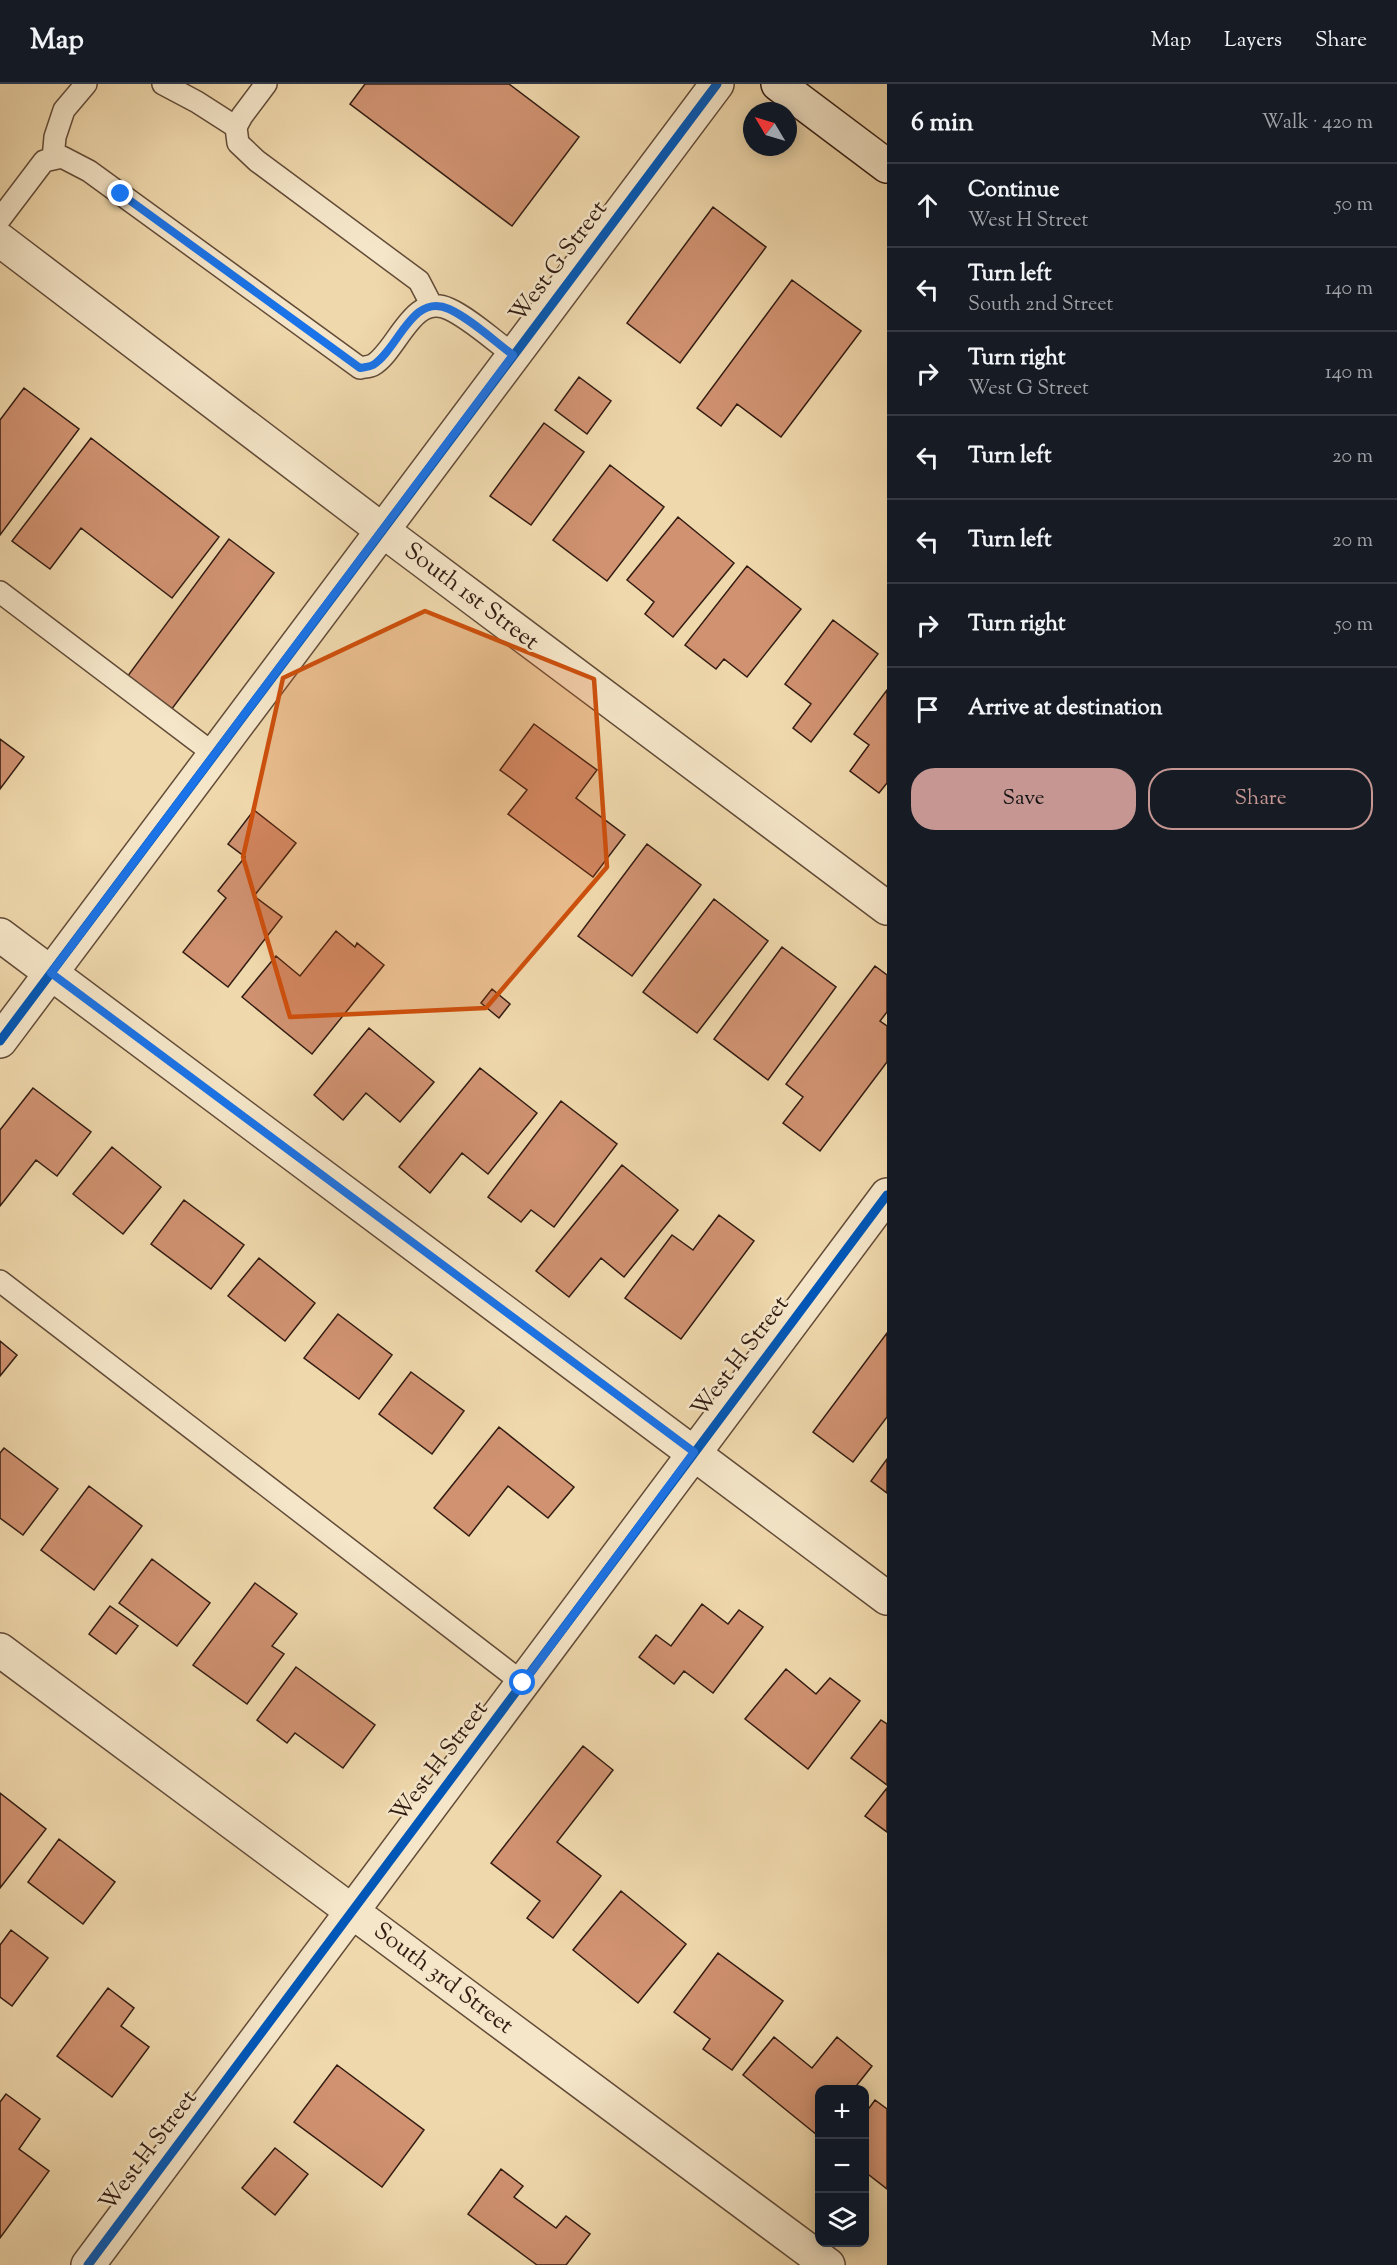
<!DOCTYPE html>
<meta charset="utf-8">
<style>
body{margin:0;font-family:"Sorts Mill Goudy",serif;background:#20242c;color:#f1f3f6}
.controls{position:absolute;right:18px;bottom:18px;display:grid;overflow:hidden;border-radius:12px;box-shadow:0 3px 15px #0003}
.controls button{width:54px;height:54px;display:grid;place-items:center;padding:0;border:0;border-bottom:2px solid #363941;background:#171b24;color:#f1f3f6;font:30px sans-serif}
.compass{position:absolute;left:743px;top:18px;width:54px;height:54px;border-radius:50%;background:#171b24;box-shadow:0 3px 15px #0003;rotate:308deg}
.stop{position:absolute;width:18px;height:18px;margin:-14px;border:4px solid #1a73e8;border-radius:50%;background:#fff}
.stop.end{background:#1a73e8;border-color:#fff;box-shadow:0 2px 6px #0008}
.list{margin:0;padding:0;list-style:none}
h2{display:flex;justify-content:space-between;align-items:center;height:78px;margin:0;padding:0 24px;font-size:26px}
h2 small{font-size:20px;font-weight:400;color:#9ea1a6}
.list li{display:grid;grid-template-columns:39px 1fr auto;gap:18px;align-items:center;box-sizing:border-box;height:84px;padding:0 24px;border-top:2px solid #363941}
.list b{display:block;font-size:22px;white-space:nowrap}
.list p{margin:0;font-size:20px;white-space:nowrap;color:#9ea1a6}
.list em{font-size:20px;font-style:normal;color:#9ea1a6}
.actions{display:flex;gap:12px;padding:18px 24px}
.actions a{flex:1;padding:14px 0;border:2px solid #c59692;border-radius:24px;text-align:center;font-size:21px;color:#c59692}
.actions .main{background:#c59692;color:#111}
.icon{flex:none;width:33px;height:33px;fill:none;stroke:currentColor;stroke-width:2;stroke-linecap:round;stroke-linejoin:round}
.map{position:relative;flex:none;width:887px;height:2181px;overflow:hidden}
header{display:flex;align-items:center;gap:36px;box-sizing:border-box;height:84px;padding:0 30px;background:#171b24;border-bottom:2px solid #363941}
header strong{font-size:28px}
nav{display:flex;gap:33px;margin-inline-start:auto;font-size:21px}
main{display:flex}
aside{flex:1;background:#171b24}
.map>svg:first-child{display:block}
.building{fill:#d09271;stroke:#331c12;stroke-width:1.5}
.lines{fill:none;stroke-linecap:round;stroke-linejoin:round}
.lane-casing{stroke:#624b38;stroke-width:24}
.street-casing{stroke:#624b38;stroke-width:36}
.secondary-casing{stroke:#331c12;stroke-width:36}
.lane{stroke:#f5e6c9;stroke-width:21}
.street{stroke:#f5e6c9;stroke-width:33}
.secondary{stroke:#f5e6c9;stroke-width:33}
.cycleway-casing{stroke:#f5e6c9;stroke-width:13}
.cycleway{stroke:#0057b8;stroke-width:9}
.route{stroke:#1a73e8;stroke-width:8}
.marked{fill:#cd500d;fill-opacity:0.2;stroke:#cd500d;stroke-width:4.5;stroke-linejoin:round}
.labels{text-anchor:middle;dominant-baseline:central;stroke-width:5;stroke-linejoin:round;paint-order:stroke}
.street-label{font-size:24px;fill:#331c12;stroke:#f5e6c9}
</style>
<header>
<strong>Map</strong>
<nav><a>Map</a><a>Layers</a><a>Share</a></nav>
</header>
<main>
<div class="map">
<svg width="887" height="2181" viewBox="0 0 887 2181">
<rect width="100%" height="100%" fill="#efd8ac"/>
<filter id="stains"><feTurbulence type="fractalNoise" baseFrequency=".00333" numOctaves="4"/><feColorMatrix values="0 0 0 0 .2 0 0 0 0 .09 0 0 0 0 .02 0 0 0 .5 -.17"/></filter>
<radialGradient id="worn" r=".72"><stop offset=".6" stop-color="#630" stop-opacity="0"/><stop offset="1" stop-color="#630" stop-opacity=".3"/></radialGradient>
<path class="building" d="M365 0H509L579 53 512 142 350 20Z
M713 123 766 163 680 279 627 239Z
M792 196 861 247 781 353 737 320 721 342 697 324Z
M579 293 611 317 587 350 555 326Z
M24 304 79 345 0 451V336Z
M544 339 584 368 531 441 490 412Z
M91 354 219 453 172 514 81 444 50 485 12 457Z
M610 381 664 423 607 497 553 456Z
M678 433 734 479 673 553 645 530 654 518 627 496Z
M229 455 274 489 171 626 127 593Z
M747 482 801 525 747 593 724 575 716 585 685 561Z
M833 536 878 570 811 658 793 644 811 620 785 600Z
M887 606V699L879 709 850 687 869 661 854 650Z
M534 640 597 686 576 714 625 751 593 793 508 730 527 706 500 686Z
M0 655 24 673 0 705Z
M254 726 296 759 254 812 282 833 228 903 183 868 226 814 218 807 245 773 228 760Z
M647 760 701 801 632 892 578 852Z
M714 815 768 857 697 949 643 908Z
M336 847 355 863 357 859 384 881 312 970 242 913 276 872 300 892Z
M782 863 836 903 768 996 714 955Z
M875 882 887 891V928L880 937 887 942V978L820 1067 783 1039 803 1013 786 1000Z
M492 905 510 920 499 934 481 919Z
M369 944 434 998 400 1038 366 1009 343 1036 314 1011Z
M480 984 537 1029 488 1090 462 1069 430 1109 399 1083Z
M33 1004 91 1048 57 1092 36 1076 0 1122V1046Z
M561 1017 617 1060 554 1143 531 1126 521 1138 488 1113Z
M112 1063 161 1103 123 1150 73 1110Z
M622 1081 678 1126 624 1193 601 1174 569 1213 536 1187Z
M184 1116 244 1161 211 1205 151 1160Z
M719 1131 754 1157 681 1255 625 1214 672 1151 693 1166Z
M259 1174 315 1219 285 1257 228 1212Z
M338 1230 392 1271 359 1315 304 1274Z
M887 1249V1333L853 1378 813 1348Z
M0 1257 17 1271 0 1292Z
M411 1288 464 1327 432 1370 379 1330Z
M499 1343 574 1403 548 1434 508 1402 469 1452 434 1424Z
M4 1364 58 1405 23 1451 0 1434V1369Z
M887 1375V1409L871 1397Z
M89 1402 142 1442 94 1506 41 1466Z
M152 1475 210 1519 177 1562 119 1519Z
M255 1499 297 1530 272 1562 284 1570 247 1620 193 1581Z
M702 1520 728 1540 739 1526 763 1543 713 1609 684 1587 674 1600 639 1573 656 1551 671 1562Z
M110 1522 138 1542 116 1570 89 1550Z
M296 1583 375 1641 343 1684 295 1649 287 1659 257 1636Z
M786 1585 816 1610 830 1594 860 1617 808 1685 745 1635Z
M881 1636 887 1640V1701L851 1674Z
M583 1662 613 1686 557 1758 601 1792 553 1854 527 1834 540 1817 491 1779Z
M887 1704V1748L865 1732Z
M0 1709 46 1745 0 1804Z
M59 1755 115 1798 83 1840 28 1798Z
M621 1807 686 1860 638 1919 573 1866Z
M11 1846 48 1874 12 1922 0 1913V1861Z
M718 1869 783 1917 732 1986 703 1965 710 1955 674 1928Z
M108 1904 134 1924 121 1942 149 1963 112 2013 57 1972Z
M774 1953 812 1984 837 1953 872 1982 853 2006H820V2047L817 2051 743 1991Z
M337 1981 424 2046 382 2103 294 2038Z
M6 2010 40 2035 19 2065 49 2087 0 2154V2018Z
M875 2016 887 2025V2105L869 2091 864 2097V2031Z
M275 2064 308 2090 275 2131 242 2104Z
M501 2085 523 2102 514 2113 556 2144 566 2132 590 2150 566 2181H537L468 2130Z"/>
<g class="lines">
<g class="lane-casing">
<path id="lane" d="M163 0 197 18 236 43
M266 0 242 32 236 43 238 59 257 77 419 197 432 222
M53 75 55 53 64 26 86 0
M0 135 44 77 62 73 89 87 360 284C364 283 369 283 373 281 398 266 412 208 449 225 471 235 494 257 514 271
M0 508 214 670
M0 1197 523 1599"/>
</g>
<g class="street-casing">
<path id="street" d="M0 156 382 446 887 824
M0 851 887 1514
M0 957 717 0
M0 1566 828 2181
M88 2181C356 1826 619 1467 887 1111"/>
</g>
<g class="secondary-casing">
<path id="secondary" d="M778 0 887 82"/>
</g>
<use href="#lane" class="lane"/>
<use href="#street" class="street"/>
<use href="#secondary" class="secondary"/>
<g class="cycleway-casing">
<path id="cycleway" d="M0 957 717 0
M88 2181C356 1826 619 1467 887 1111"/>
</g>
<use href="#cycleway" class="cycleway"/>
</g>
<g class="lines">
<path class="route" d="M121 110 360 284C364 283 369 283 373 281 398 266 412 208 449 225 471 235 494 257 513 271L51 889 694 1368 523 1599"/>
</g>
<path class="marked" d="M425 527 594 595 607 783 486 924 290 933 243 773 283 594Z"/>
<g class="labels">
<g class="street-label">
<text transform="translate(559 178) rotate(-53)">West G Street</text>
<text transform="translate(471 513) rotate(37)">South 1st Street</text>
<text transform="translate(741 1273) rotate(-53)">West H Street</text>
<text transform="translate(440 1678) rotate(-53)">West H Street</text>
<text transform="translate(443 1895) rotate(37)">South 3rd Street</text>
<text transform="translate(149 2067) rotate(-53)">West H Street</text>
</g>
</g>
<rect width="100%" height="100%" filter="url(#stains)"/>
<rect width="100%" height="100%" fill="url(#worn)"/>
</svg>
<div class="controls">
<button>+</button>
<button>−</button>
<button><svg class="icon" aria-label="layers" viewBox="0 0 24 24"><path d="M12 4l9 5-9 5-9-5zM3 14l9 5 9-5"/></svg></button>
</div>
<svg class="compass" viewBox="-18 -18 36 36"><path d="M0-13l5 13h-10z" fill="#e53935"/><path d="M0 13l5-13h-10z" fill="#9ea1a6"/></svg>
<div class="stop" style="left:523px;top:1599px"></div>
<div class="stop end" style="left:121px;top:110px"></div>
</div>
<aside>
<h2>6 min<small>Walk · 420 m</small></h2>
<ul class="list">
<li><svg class="icon" aria-label="ahead" viewBox="0 0 24 24"><path d="M12 20V5M6 11l6-6 6 6"/></svg><div><b>Continue</b><p>West H Street</p></div><em>50 m</em></li>
<li><svg class="icon" aria-label="left" viewBox="0 0 24 24"><path d="M17 20v-9H6M10 6l-5 5 5 5"/></svg><div><b>Turn left</b><p>South 2nd Street</p></div><em>140 m</em></li>
<li><svg class="icon" aria-label="right" viewBox="0 0 24 24"><path d="M7 20v-9h11M14 6l5 5-5 5"/></svg><div><b>Turn right</b><p>West G Street</p></div><em>140 m</em></li>
<li><svg class="icon" aria-label="left" viewBox="0 0 24 24"><path d="M17 20v-9H6M10 6l-5 5 5 5"/></svg><div><b>Turn left</b></div><em>20 m</em></li>
<li><svg class="icon" aria-label="left" viewBox="0 0 24 24"><path d="M17 20v-9H6M10 6l-5 5 5 5"/></svg><div><b>Turn left</b></div><em>20 m</em></li>
<li><svg class="icon" aria-label="right" viewBox="0 0 24 24"><path d="M7 20v-9h11M14 6l5 5-5 5"/></svg><div><b>Turn right</b></div><em>50 m</em></li>
<li><svg class="icon" aria-label="arrive" viewBox="0 0 24 24"><path d="M6 21V4h12l-3 4 3 4H6"/></svg><div><b>Arrive at destination</b></div></li>
</ul>
<div class="actions"><a class="main">Save</a><a>Share</a></div>
</aside>
</main>
